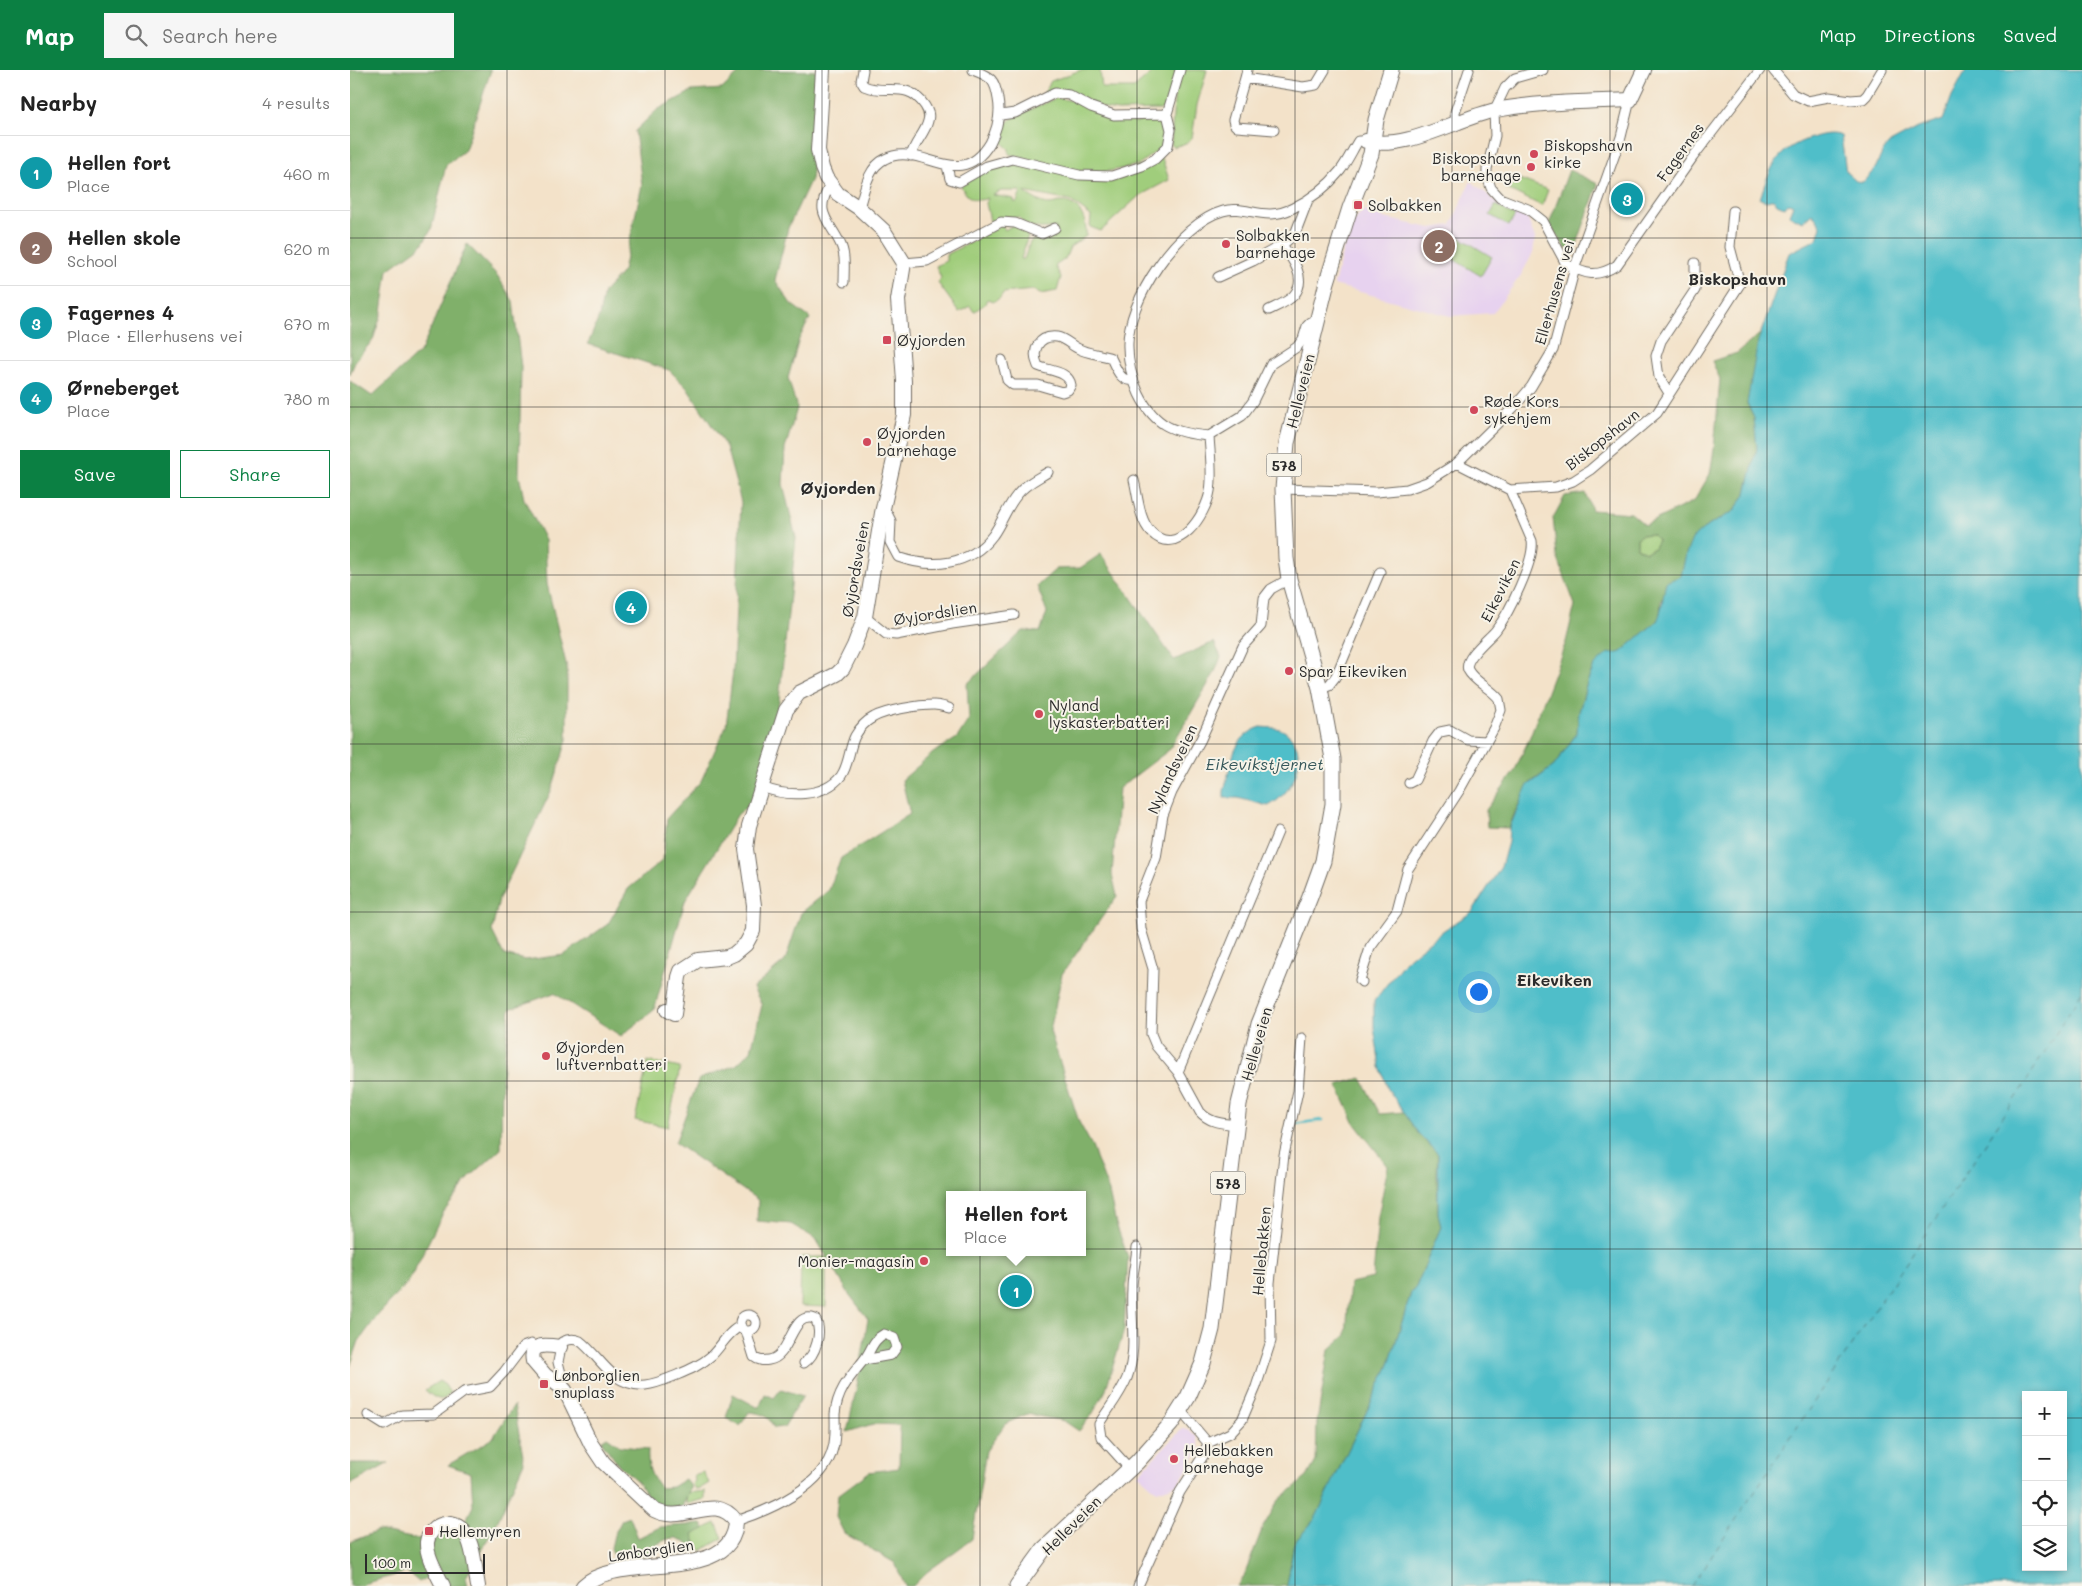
<!DOCTYPE html>
<meta charset="utf-8">
<style>
body{margin:0;font-family:Mali,sans-serif;background:#f6f6f6;color:#222}
.controls{position:absolute;right:15px;bottom:15px;display:grid;overflow:hidden;border-radius:0px;box-shadow:0 2px 8px #0003}
.controls button{width:45px;height:45px;display:grid;place-items:center;padding:0;border:0;border-bottom:1px solid #e0e0e0;background:#fff;color:#222;font:25px sans-serif}
.scale{position:absolute;left:15px;bottom:12px;width:120px;box-sizing:border-box;padding-left:5px;border:2px solid #2b2b2b;border-top:0;font-size:14px;line-height:18px;white-space:nowrap;color:#2b2b2b;-webkit-text-stroke:4px #f7f3e8;paint-order:stroke}
.you{position:absolute;left:1128px;top:921px;width:18px;height:18px;margin:-12px;border:4px solid #fff;border-radius:50%;background:#1a73e8;box-shadow:0 0 0 8px #1a73e833}
.badge{display:grid;place-items:center;width:32px;height:32px;border-radius:50%;background:#0b8043;color:#fff;font-size:16px;font-weight:700}
.pin{position:absolute;translate:-50% -50%;border:2px solid #fff;box-shadow:0 1px 5px #0006}
.popup{position:absolute;left:596px;top:1121px;width:140px;height:65px;box-sizing:border-box;display:grid;place-content:center;border-radius:0px;background:#fff;filter:drop-shadow(0 1px 4px #0005);font-size:16px;white-space:nowrap;color:#767676}
.popup b{font-size:19px;color:#222}
.popup::after{content:'';position:absolute;left:50%;top:100%;margin-left:-10px;border:10px solid transparent;border-top-color:#fff}
.list{margin:0;padding:0;list-style:none}
h2{display:flex;justify-content:space-between;align-items:center;height:65px;margin:0;padding:0 20px;font-size:21px}
h2 small{font-size:16px;font-weight:400;color:#767676}
.list li{display:grid;grid-template-columns:32px 1fr auto;gap:15px;align-items:center;box-sizing:border-box;height:75px;padding:0 20px;border-top:1px solid #e0e0e0}
.list b{display:block;font-size:19px;white-space:nowrap}
.list p{margin:0;font-size:16px;white-space:nowrap;color:#767676}
.list em{font-size:16px;font-style:normal;color:#767676}
.actions{display:flex;gap:10px;padding:15px 20px}
.actions a{flex:1;padding:11px 0;border:1px solid #0b8043;border-radius:0px;text-align:center;font-size:18px;color:#0b8043}
.actions .main{background:#0b8043;color:#fff}
.icon{flex:none;width:28px;height:28px;fill:none;stroke:currentColor;stroke-width:2;stroke-linecap:round;stroke-linejoin:round}
.map{position:relative;flex:none;width:1732px;height:1516px;overflow:hidden}
header{display:flex;align-items:center;gap:30px;box-sizing:border-box;height:70px;padding:0 25px;background:#0b8043;color:#fff}
header strong{font-size:24px}
nav{display:flex;gap:28px;margin-inline-start:auto;font-size:18px}
.search{width:350px;height:45px;background:#f6f6f6;display:flex;align-items:center;gap:12px;box-sizing:border-box;padding:0 18px;border-radius:0px;color:#767676;font-size:19px}
main{display:flex}
aside{flex:1;background:#fff}
.map>svg:first-child{display:block}
.built{fill:#e7d2ef}
.green{fill:#a0cd7b;stroke:#667c53;fill-rule:evenodd}
.forest{fill:#80b06b;stroke:#566e4b;fill-rule:evenodd}
.water{fill:#50bec9;stroke:#3e747a;fill-rule:evenodd}
.lines{fill:none;stroke-linecap:round;stroke-linejoin:round}
.stream{stroke:#50bec9;stroke-width:2.5}
.ferry{stroke:#36575a;stroke-width:1;stroke-dasharray:6 5;stroke-linecap:butt}
.street-casing{stroke:#716b62;stroke-width:11}
.secondary-casing{stroke:#716b62;stroke-width:16}
.primary-casing{stroke:#716b62;stroke-width:17}
.street{stroke:#fff;stroke-width:9}
.secondary{stroke:#fff;stroke-width:14}
.primary{stroke:#fff;stroke-width:15}
.grid{fill:none;stroke:#2b2b2b;stroke-width:1;stroke-opacity:0.55}
.poi-dot{fill:#d1495b;stroke:#f7f3e8;stroke-width:2}
.labels{text-anchor:middle;dominant-baseline:central;stroke-width:4;stroke-linejoin:round;paint-order:stroke}
.shield{fill:#f7f3e8;stroke:#686764;stroke-width:1}
.shield-label{font-size:14px;font-weight:bold;fill:#2b2b2b}
.poi-label{font-size:15px;fill:#2b2b2b;stroke:#f7f3e8;text-anchor:start}
.street-label{font-size:15px;fill:#2b2b2b;stroke:#f7f3e8}
.neighbourhood-label{font-size:16px;font-weight:bold;fill:#2b2b2b;stroke:#f7f3e8}
.water-label{font-size:16px;font-style:italic;fill:#36575a;stroke:#f7f3e8}
</style>
<header>
<strong>Map</strong>
<div class="search"><svg class="icon" aria-label="search" viewBox="0 0 24 24"><circle cx="10" cy="10" r="6"/><path d="M15 15l6 6"/></svg>Search here</div>
<nav><a>Map</a><a>Directions</a><a>Saved</a></nav>
</header>
<main>
<aside>
<h2>Nearby<small>4 results</small></h2>
<ul class="list">
<li><span class="badge" style="background:#0f9aa8">1</span><div><b>Hellen fort</b><p>Place</p></div><em>460 m</em></li>
<li><span class="badge" style="background:#8d6e63">2</span><div><b>Hellen skole</b><p>School</p></div><em>620 m</em></li>
<li><span class="badge" style="background:#0f9aa8">3</span><div><b>Fagernes 4</b><p>Place · Ellerhusens vei</p></div><em>670 m</em></li>
<li><span class="badge" style="background:#0f9aa8">4</span><div><b>Ørneberget</b><p>Place</p></div><em>780 m</em></li>
</ul>
<div class="actions"><a class="main">Save</a><a>Share</a></div>
</aside>
<div class="map">
<svg width="1732" height="1516" viewBox="0 0 1732 1516">
<rect width="100%" height="100%" fill="#f7f3e8"/>
<filter id="ink" filterUnits="userSpaceOnUse"><feTurbulence type="fractalNoise" baseFrequency=".02" numOctaves="2"/><feDisplacementMap in="SourceGraphic" scale="10" xChannelSelector="R" yChannelSelector="G"/><feConvolveMatrix kernelMatrix="1 2 1 2 8 2 1 2 1" color-interpolation-filters="sRGB"/></filter>
<filter id="wash" filterUnits="userSpaceOnUse"><feTurbulence type="fractalNoise" baseFrequency=".0096" numOctaves="4" result="noise"/><feDisplacementMap in="SourceGraphic" scale="20" xChannelSelector="R" yChannelSelector="G"/><feGaussianBlur stdDeviation="1.12" result="paint"/><feColorMatrix in="noise" values="0 0 0 0 0 0 0 0 0 0 0 0 0 0 0 0 0 1.4 0 .05"/><feComposite in="paint" operator="in"/></filter>
<g filter="url(#wash)">
<rect width="100%" height="100%" fill="#f3e2c9"/>
<path class="built" d="M1121 111 1154 138 1176 145 1185 168 1183 183 1171 205 1143 243 1100 246 984 215 999 157 1014 140 1034 148 1081 158 1101 155Z
M833 1358 838 1359 847 1367 850 1379 828 1414 807 1421 788 1404Z"/>
<path class="green" d="M731 0H750L752 18H784L805 0H824L826 3 816 36 810 40 768 41 756 39 717 22 693 25 701 11Z
M826 0H857L847 35 842 68 836 73 824 77 821 75Z
M706 28 724 31 760 48 783 47 785 53 789 52 792 48 812 49 816 54V67L812 77 789 94 776 98 748 103 718 100 659 84V79L648 69 655 54 664 47Z
M812 88 819 110 789 126 751 161 740 157 741 146 721 131 674 122C680 126 691 134 699 134 703 134 707 132 711 132 730 131 737 151 736 166L720 177 715 189 705 196 711 207 707 221 690 224 683 220 653 223 650 228 643 232 639 229 636 230V233L624 242 620 236 609 242 588 213 591 208 586 196 596 191V185L652 155 655 160 663 155 674 160 678 166 671 189H674L680 172 707 157C695 159 676 160 669 147L640 151 636 133 638 128C624 133 617 128 611 116L645 95 656 93 752 109ZM651 121H671L667 132H664V129L643 125Z
M1159 105 1198 120 1192 136 1155 118Z
M1146 135 1165 146 1159 156 1140 145Z
M1106 165 1142 187 1131 206 1095 184Z
M1303 464 1308 470 1304 478 1296 482 1287 478V468L1290 465Z
M298 991 330 998 318 1057 285 1050Z
M451 1187H476V1237L450 1236Z
M89 1311 95 1315 100 1323C92 1335 83 1327 75 1320Z
M353 1402 359 1413 351 1418 345 1419 342 1414 345 1411 344 1405Z
M355 1421V1429L336 1434 337 1423Z
M366 1453 373 1468 351 1481 342 1464Z"/>
<path class="forest" d="M0 0H141L115 80 96 95 81 160 71 176 38 200 32 242 23 270 6 290 0 304Z
M392 0 466 1 471 36 461 109 438 158 425 210 441 234 460 248 449 269 438 308 447 338 435 379 433 414 446 468 427 649 403 732 388 744 335 831 304 940 271 966 204 923 160 939 152 1008 151 1079 120 1107 93 1143 59 1211 28 1245 9 1271 0 1297V311L22 326 71 281 117 174 147 205 163 231 171 297 169 405 174 429 195 470 197 514 217 598V670L202 719 149 829 142 861 154 885 175 890 214 885 258 854 278 819 313 790 317 748 351 711 376 656 383 601 391 432 376 377 337 318 319 300 238 274 249 247 254 222 273 201 292 115 285 61 307 40 342 21 372 19Z
M1219 100 1248 114 1226 177 1216 179 1199 154Z
M1411 263 1397 333 1404 348 1407 378 1396 423 1384 441 1353 459 1336 484 1331 506 1311 530 1310 546 1307 551 1271 582 1244 596 1237 613 1229 642 1227 663 1204 696 1180 713 1165 742 1159 758 1137 757 1136 740 1164 702 1179 669 1216 572 1225 535 1207 486 1203 448 1215 426 1235 423 1242 440 1281 443 1295 455 1344 431 1360 404 1364 379 1370 309 1362 291 1387 283ZM1302 464 1308 470 1304 478 1296 482 1287 478V468L1291 465Z
M751 484 824 590 864 572 871 587 864 604 819 680 769 718 762 804 767 826 712 904 700 961 729 1052 741 1074 759 1122 766 1154 778 1187 774 1260 755 1322 743 1343 729 1361 714 1351 677 1344 655 1354 636 1381 622 1469 577 1502 563 1516H555L545 1493 494 1463 486 1447 488 1425 519 1402 549 1398 550 1355 523 1354 497 1362 507 1316 518 1249 499 1224 466 1169 441 1154 407 1151 408 1130 325 1073 349 1009 386 995 401 981 412 935 403 918 435 891 451 843 479 820 491 788 560 744 552 710 583 683 607 668 619 649 617 614 673 561 690 562 697 542 687 516 706 499 730 498ZM600 1125H732V1182H600Z
M1011 1008 1030 1044 1054 1042 1068 1063 1088 1084 1087 1105 1088 1143 1091 1157 1066 1217 1061 1223 1038 1297 965 1449 944 1473 937 1516H887L894 1506 913 1457 929 1430 957 1407 966 1391 967 1352 979 1280 996 1265 1000 1213 1023 1208 1028 1147 1038 1096 1005 1054 987 1015Z
M431 1319 453 1326 434 1357 424 1358C419 1346 412 1343 399 1342L390 1356 376 1348 383 1324 409 1338 415 1324 424 1328Z
M164 1335 174 1392 146 1455 116 1507 118 1516H86L80 1506 69 1512 57 1502 16 1513 13 1516H0V1472L28 1461 71 1470 87 1460 112 1458 123 1436 121 1403 98 1395 142 1369Z
M257 1367 270 1376 298 1379C297 1396 300 1406 311 1418L322 1417 335 1409 341 1416 332 1437 313 1438 300 1431 288 1412 268 1394 251 1371Z
M0 1393H39L0 1415Z
M280 1447 288 1468 310 1457 352 1454 355 1459 343 1464 346 1475 345 1478C339 1476 332 1469 326 1468 316 1467 302 1476 298 1485L265 1491 261 1478 264 1465 272 1450Z"/>
<path class="water" d="M1616 0H1732V1516H937L944 1473 965 1449 1038 1297 1061 1223 1066 1217 1091 1157 1088 1143V1084L1068 1063 1038 1019 1030 997 1024 957V931L1055 891 1094 860 1122 842 1151 797 1158 772 1159 759 1177 716 1204 696 1227 663 1229 642 1237 613 1244 596 1258 583 1264 584 1271 582 1307 551C1312 542 1313 524 1316 512L1331 506 1336 484 1342 469 1353 459 1384 441 1396 423 1407 378 1404 348 1397 333 1408 271 1439 183 1467 169 1471 156 1462 143 1452 152 1439 145 1443 135 1439 133 1434 137 1427 134 1424 129 1417 131 1410 129C1420 97 1427 79 1461 68 1471 65 1481 62 1491 66L1496 102 1506 111 1513 112 1525 99 1533 81 1540 73 1568 58 1593 50 1602 26ZM1676 1325H1713V1497H1676Z
M911 657C918 658 928 657 934 661 963 681 944 724 918 736L888 728H874V721C882 694 881 667 911 657Z"/>
<g class="lines">
<path class="stream" d="M944 1054 973 1050"/>
<path class="ferry" d="M1342 1516 1678 1009 1732 921"/>
</g>
</g>
<g filter="url(#ink)">
<g class="lines">
<g class="street-casing">
<path id="street" d="M513 0 511 11 514 16C537 26 557 9 575 36 578 41 580 45 578 51 575 64 564 72 561 86
M897 0 895 8 953 17 966 15 975 0
M1193 0 1165 8 1155 18 1144 41 1145 66 1137 99V106L1141 118 1150 128 1178 139 1193 151 1216 194C1236 205 1247 208 1267 195L1343 87 1410 0
M1423 0 1443 24 1458 31 1479 27 1501 30 1513 29 1517 25 1532 0
M895 8 883 50 884 54 887 57 924 60
M817 44 830 0
M1106 54 1105 42 1119 0
M597 96 600 109 609 112 637 96 662 89 729 105 762 106 792 96 805 89 818 76 821 60 817 44 764 45 741 37 719 25 705 23 665 43 651 45
M480 115C464 143 478 149 490 173 496 184 494 199 494 212
M509 138C514 121 518 97 535 89 571 70 609 124 640 73 648 58 651 45 648 29 645 9 641 7 623 0
M554 193 577 191 651 152 665 153 692 164 705 158
M868 207 903 191 932 175
M919 240C927 236 938 232 944 225 958 209 942 188 932 175L945 164 958 130
M652 290 657 310 663 315H688L712 322 718 320 721 315C719 301 699 301 688 296 681 281 688 265 707 267 714 268 721 275 727 278 738 284 750 284 761 288 766 298 770 312 783 310
M1319 323 1309 307 1306 286 1311 271 1345 220V193
M859 366C825 363 805 357 789 324 782 309 778 293 778 277 776 231 829 153 873 141 896 134 914 153 943 138 961 129 978 116 990 101 997 92 1002 81 1008 71H1016
M1107 393 1160 420 1206 417 1223 411 1240 400 1307 343 1390 214 1380 177 1383 141
M784 410C788 426 789 450 801 462 827 489 856 445 860 421 863 404 860 384 859 366L892 346 903 331 921 294 947 277 953 269 957 256 961 252H967
M933 419 1027 422 1057 419 1077 412 1107 393 1164 337 1181 317 1203 280 1226 194 1271 67 1280 30
M532 443H537L541 451 540 472 548 487C582 499 620 496 643 465 652 452 657 437 667 425 675 414 687 409 698 402
M515 547 536 564 546 565 602 554 664 545
M970 618 979 615 986 606 1030 502
M1059 713 1065 710 1083 671 1090 662 1100 660 1118 670 1137 671
M412 717C436 727 474 728 491 706 499 695 499 678 505 666 509 659 516 651 524 647 537 640 569 635 584 635 589 635 595 637 599 638
M1012 912 1010 910 1020 878 1047 841 1058 799 1109 721 1144 658 1151 640 1149 629C1141 618 1124 612 1118 600 1113 588 1140 568 1146 560 1159 543 1185 490 1182 471L1160 420
M828 1002 928 762
M886 1055C872 1053 860 1053 850 1042L828 1002 806 976 801 964 803 899 791 859 789 831 806 788 813 745 822 722 851 669 893 576 911 556 914 528 921 519 939 509
M390 1253a8 8 0 1 1 16 0a8 8 0 1 1-16 0Z
M396 1261 404 1287C409 1291 413 1291 419 1290 442 1287 440 1240 465 1249 473 1261 466 1285 454 1293
M215 1319 208 1292 212 1272C218 1269 223 1268 230 1271 243 1281 252 1296 265 1306 288 1322 305 1314 327 1305 339 1300 351 1295 361 1286 371 1277 378 1261 391 1256
M18 1345 34 1355 52 1345 84 1344 114 1322 140 1317 154 1302 173 1277 181 1274 186 1278
M858 1373 880 1363 892 1350 906 1317 921 1271 920 1213 934 1085 948 1021 952 968
M779 1398 751 1367 749 1354C758 1339 770 1325 777 1308 788 1279 780 1249 782 1219 782 1205 786 1191 787 1177
M386 1451C420 1440 474 1417 483 1378 486 1367 485 1355 485 1344 487 1321 500 1307 513 1291 521 1282 522 1270 534 1264L544 1268 547 1277 541 1285 514 1290
M788 1516 830 1422 853 1386 858 1373 830 1340"/>
</g>
<g class="secondary-casing">
<path id="secondary" d="M1016 71C1057 81 1107 48 1146 40 1190 32 1235 32 1280 30L1294 0
M317 940 324 944 329 907 331 901 348 890 377 887 384 884 396 874 403 861 404 835 396 779 399 756 436 640 449 623 487 604 493 598 504 576 515 547 532 443 554 345V311L548 230 554 193 534 161 509 138 488 124 476 108 472 98 468 80 473 0
M210 1277C197 1275 179 1272 183 1291L195 1305 215 1320 241 1374 253 1392 304 1440C335 1456 364 1421 386 1451 384 1516 268 1481 233 1516
M93 1516C87 1503 76 1486 77 1472 80 1453 104 1447 115 1463 124 1475 125 1501 128 1516"/>
</g>
<g class="primary-casing">
<path id="primary" d="M667 1516 694 1479 787 1392 821 1354 838 1327 853 1293 862 1259 889 1034 909 954 960 827 973 791 983 734V689L970 618 939 509 936 488 933 419 937 373 977 212 1000 138 1021 84 1026 50 1041 0"/>
</g>
<use href="#street" class="street"/>
<use href="#secondary" class="secondary"/>
<use href="#primary" class="primary"/>
</g>
</g>
<path class="grid" d="M157 0V1516M315 0V1516M472 0V1516M630 0V1516M787 0V1516M945 0V1516M1102 0V1516M1260 0V1516M1417 0V1516M1575 0V1516M0 168H1732M0 337H1732M0 505H1732M0 674H1732M0 842H1732M0 1011H1732M0 1179H1732M0 1348H1676M1713 1348H1732"/>
<g class="poi-dot">
<circle cx="1184" cy="84" r="5"/>
<circle cx="1181" cy="97" r="5"/>
<rect x="1003" y="130" width="10" height="10" rx="2.5"/>
<circle cx="876" cy="174" r="5"/>
<rect x="532" y="265" width="10" height="10" rx="2.5"/>
<circle cx="1124" cy="340" r="5"/>
<circle cx="517" cy="372" r="5"/>
<circle cx="939" cy="601" r="5"/>
<circle cx="689" cy="644" r="5"/>
<circle cx="196" cy="986" r="5"/>
<circle cx="574" cy="1191" r="5"/>
<rect x="189" y="1309" width="10" height="10" rx="2.5"/>
<circle cx="824" cy="1389" r="5"/>
<rect x="74" y="1456" width="10" height="10" rx="2.5"/>
</g>
<g class="labels">
<g class="shield">
<rect x="916.5" y="383.5" width="35" height="23" rx="4"/>
<rect x="860.5" y="1101.5" width="35" height="23" rx="4"/>
</g>
<g class="shield-label">
<text x="934" y="395">578</text>
<text x="878" y="1113">578</text>
</g>
<g class="poi-label">
<text x="1194" y="75">Biskopshavn<tspan x="1194" dy="17">kirke</tspan></text>
<text x="1171" y="88" text-anchor="end">Biskopshavn<tspan x="1171" dy="17">barnehage</tspan></text>
<text x="1018" y="135">Solbakken</text>
<text x="886" y="165">Solbakken<tspan x="886" dy="17">barnehage</tspan></text>
<text x="547" y="270">Øyjorden</text>
<text x="1134" y="331">Røde Kors<tspan x="1134" dy="17">sykehjem</tspan></text>
<text x="527" y="363">Øyjorden<tspan x="527" dy="17">barnehage</tspan></text>
<text x="949" y="601">Spar Eikeviken</text>
<text x="699" y="635">Nyland<tspan x="699" dy="17">lyskasterbatteri</tspan></text>
<text x="206" y="977">Øyjorden<tspan x="206" dy="17">luftvernbatteri</tspan></text>
<text x="564" y="1191" text-anchor="end">Monier-magasin</text>
<text x="204" y="1305">Lønborglien<tspan x="204" dy="17">snuplass</tspan></text>
<text x="834" y="1380">Hellebakken<tspan x="834" dy="17">barnehage</tspan></text>
<text x="89" y="1461">Hellemyren</text>
</g>
<g class="street-label">
<text transform="translate(1330 82) rotate(-54)">Fagernes</text>
<text transform="translate(1204 222) rotate(-74)">Ellerhusens vei</text>
<text transform="translate(950 321) rotate(-76)">Helleveien</text>
<text transform="translate(1252 369) rotate(-38)">Biskopshavn</text>
<text transform="translate(505 499) rotate(-80)">Øyjordsveien</text>
<text transform="translate(1150 520) rotate(-63)">Eikeviken</text>
<text transform="translate(585 543) rotate(-9)">Øyjordslien</text>
<text transform="translate(822 699) rotate(-65)">Nylandsveien</text>
<text transform="translate(906 974) rotate(-74)">Helleveien</text>
<text transform="translate(911 1181) rotate(-85)">Hellebakken</text>
<text transform="translate(721 1455) rotate(-45)">Helleveien</text>
<text transform="translate(301 1480) rotate(-8)">Lønborglien</text>
</g>
<g class="neighbourhood-label">
<text x="1387" y="208">Biskopshavn</text>
<text x="488" y="417">Øyjorden</text>
<text x="1204" y="909">Eikeviken</text>
</g>
<g class="water-label">
<text x="915" y="693">Eikevikstjernet</text>
</g>
</g>
</svg>
<div class="controls">
<button>+</button>
<button>−</button>
<button><svg class="icon" aria-label="locate" viewBox="0 0 24 24"><circle cx="12" cy="12" r="6"/><path d="M12 2v4M12 18v4M2 12h4M18 12h4"/></svg></button>
<button><svg class="icon" aria-label="layers" viewBox="0 0 24 24"><path d="M12 4l9 5-9 5-9-5zM3 14l9 5 9-5"/></svg></button>
</div>
<div class="scale">100 m</div>
<div class="you"></div>
<div class="pin badge" style="left:666px;top:1221px;background:#0f9aa8">1</div>
<div class="popup"><b>Hellen fort</b>Place</div>
<div class="pin badge" style="left:1089px;top:176px;background:#8d6e63">2</div>
<div class="pin badge" style="left:1277px;top:129px;background:#0f9aa8">3</div>
<div class="pin badge" style="left:281px;top:537px;background:#0f9aa8">4</div>
</div>
</main>
